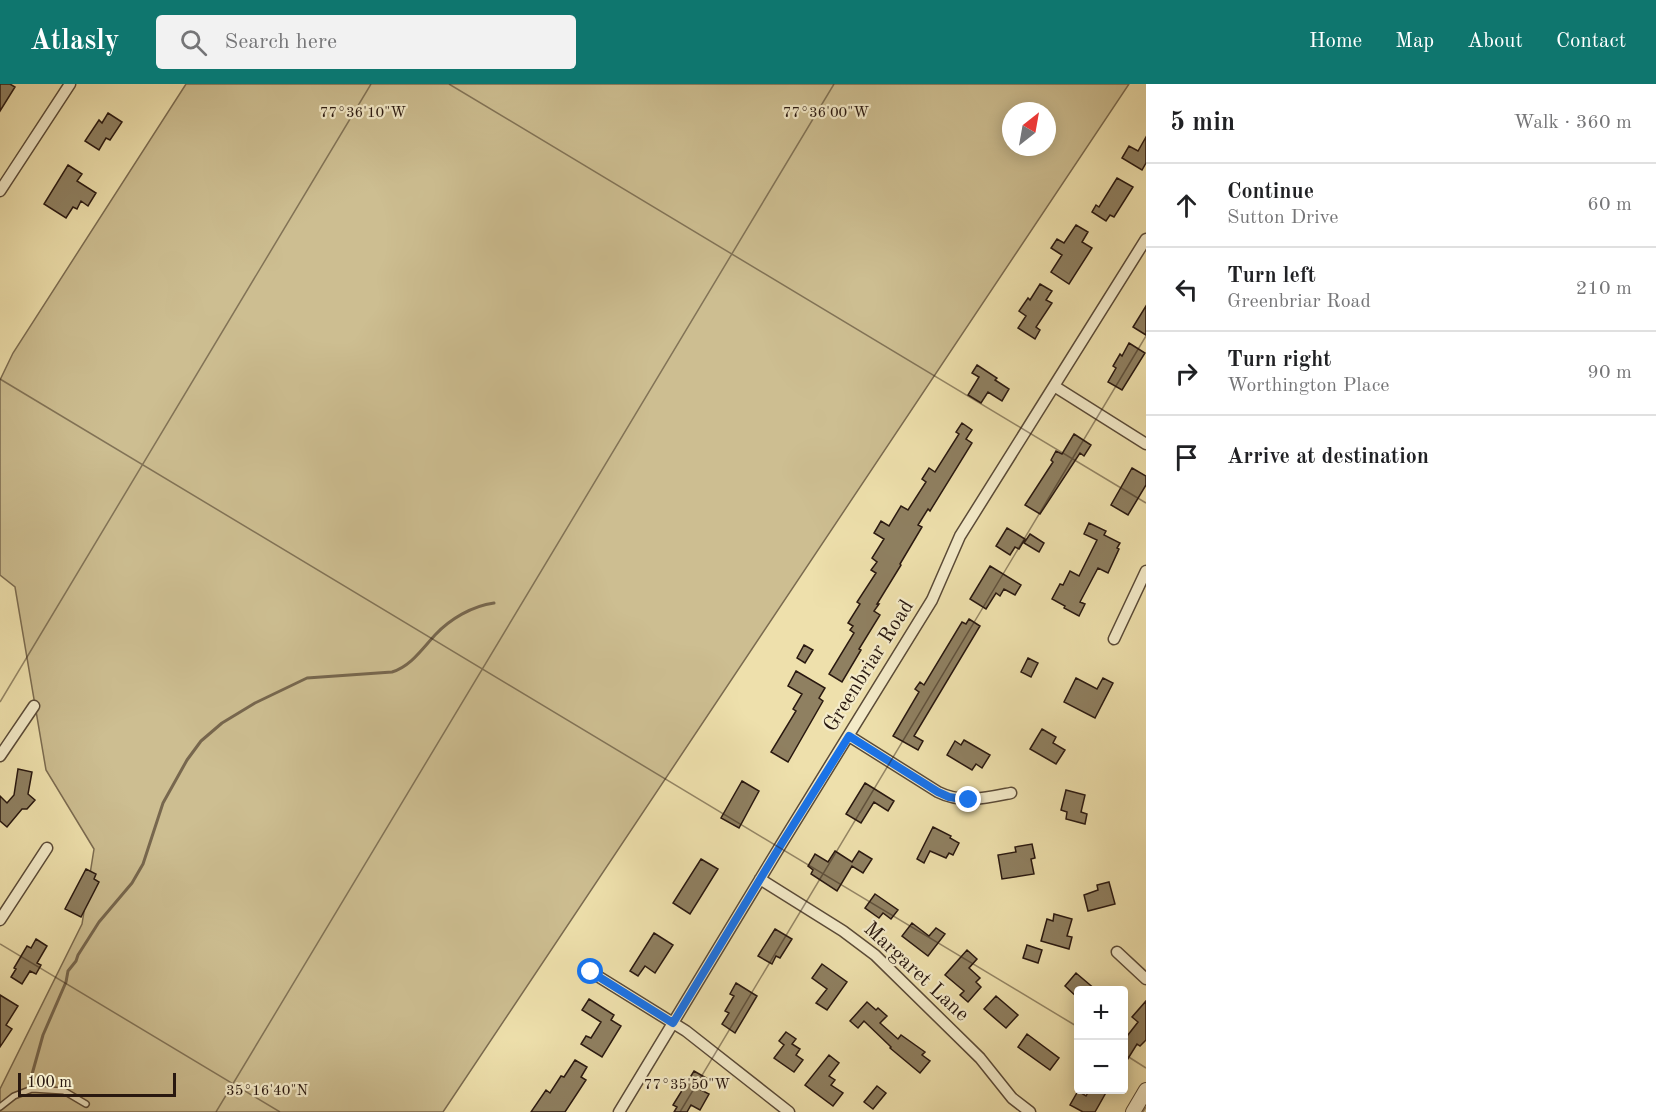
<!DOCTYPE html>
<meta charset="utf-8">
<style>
body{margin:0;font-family:"Old Standard TT",serif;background:#f2f2f2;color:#202124}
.controls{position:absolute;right:18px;bottom:18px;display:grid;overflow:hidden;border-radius:6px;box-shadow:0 3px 15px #0003}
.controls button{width:54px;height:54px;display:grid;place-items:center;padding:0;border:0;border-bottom:2px solid #e0e0e0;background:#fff;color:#202124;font:30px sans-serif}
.compass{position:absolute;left:1002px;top:18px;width:54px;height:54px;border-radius:50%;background:#fff;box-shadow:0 3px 15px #0003;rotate:31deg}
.scale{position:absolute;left:18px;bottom:15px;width:158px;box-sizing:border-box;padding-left:6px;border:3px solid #291810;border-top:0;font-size:16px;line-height:21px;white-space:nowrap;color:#291810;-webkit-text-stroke:4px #f4ebc9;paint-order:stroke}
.stop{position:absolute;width:18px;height:18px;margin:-14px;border:4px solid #1a73e8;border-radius:50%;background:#fff}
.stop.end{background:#1a73e8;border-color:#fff;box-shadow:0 2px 6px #0008}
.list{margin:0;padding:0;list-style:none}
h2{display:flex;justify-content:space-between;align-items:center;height:78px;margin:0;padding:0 24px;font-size:26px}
h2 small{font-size:20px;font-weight:400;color:#757577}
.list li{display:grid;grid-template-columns:39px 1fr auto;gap:18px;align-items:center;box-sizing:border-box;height:84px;padding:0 24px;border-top:2px solid #e0e0e0}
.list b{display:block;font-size:22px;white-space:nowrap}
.list p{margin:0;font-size:20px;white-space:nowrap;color:#757577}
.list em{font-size:20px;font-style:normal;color:#757577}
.icon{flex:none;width:33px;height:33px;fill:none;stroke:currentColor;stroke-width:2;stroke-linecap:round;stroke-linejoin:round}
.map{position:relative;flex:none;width:1146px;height:1028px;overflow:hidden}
header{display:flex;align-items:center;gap:36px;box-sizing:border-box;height:84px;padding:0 30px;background:#0f766e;color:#fff}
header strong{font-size:28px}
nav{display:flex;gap:33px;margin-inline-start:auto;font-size:21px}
.search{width:420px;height:54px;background:#f2f2f2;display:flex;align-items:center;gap:15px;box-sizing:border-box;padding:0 21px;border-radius:6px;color:#757577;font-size:22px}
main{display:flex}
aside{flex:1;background:#fff}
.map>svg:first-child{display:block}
.green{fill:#cdbe91;stroke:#7b6b50;stroke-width:1.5;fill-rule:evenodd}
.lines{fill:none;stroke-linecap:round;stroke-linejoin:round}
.stream{stroke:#77674e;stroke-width:3}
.building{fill:#8f8061;stroke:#291810;stroke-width:1.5}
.service-casing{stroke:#5a4a37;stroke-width:8}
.minor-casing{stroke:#5a4a37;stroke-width:13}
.tertiary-casing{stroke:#5a4a37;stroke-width:16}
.service{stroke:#f4ebc9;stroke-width:5}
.minor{stroke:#f4ebc9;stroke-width:10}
.tertiary{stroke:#f4ebc9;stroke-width:14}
.route{stroke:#1a73e8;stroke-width:8}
.ticks{fill:none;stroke:#291810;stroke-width:1.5;stroke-opacity:0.45}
.labels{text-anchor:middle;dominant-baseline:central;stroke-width:4.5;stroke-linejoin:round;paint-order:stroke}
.street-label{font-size:21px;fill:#291810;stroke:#f4ebc9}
.ticks-label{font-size:15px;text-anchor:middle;fill:#291810;stroke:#f4ebc9;stroke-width:4.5;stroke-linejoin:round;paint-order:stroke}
</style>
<header>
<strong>Atlasly</strong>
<div class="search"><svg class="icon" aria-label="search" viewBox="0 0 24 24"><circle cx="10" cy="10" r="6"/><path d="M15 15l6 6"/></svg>Search here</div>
<nav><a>Home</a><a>Map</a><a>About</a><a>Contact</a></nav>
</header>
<main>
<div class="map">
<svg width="1146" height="1028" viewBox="0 0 1146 1028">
<rect width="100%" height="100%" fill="#eee0ac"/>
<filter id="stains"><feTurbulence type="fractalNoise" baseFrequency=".00333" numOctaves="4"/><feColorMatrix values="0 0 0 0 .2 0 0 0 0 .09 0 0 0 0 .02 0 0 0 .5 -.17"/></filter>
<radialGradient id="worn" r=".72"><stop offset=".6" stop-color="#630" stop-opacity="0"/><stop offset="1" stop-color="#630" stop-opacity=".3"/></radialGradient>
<path class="green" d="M186 0H1129L443 1028H0V1005L82 840 94 765 46 686 15 503 0 491V296L13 269ZM1011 27H1047V63H1011Z"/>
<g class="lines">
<path class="stream" d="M29 1001 43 951 66 898 68 887 76 877 78 871 99 838 132 799 143 780 163 719 187 676 201 657 222 639 255 619 307 594 392 588C411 582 422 565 435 551 450 535 472 522 494 519"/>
</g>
<path class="building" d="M0 0H10L15 3 0 27Z
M108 29 122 38 110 56 106 54 99 66 85 57 99 36 102 39Z
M1146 53V79L1142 86 1122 74 1129 62 1138 67Z
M68 81 82 90 77 97 96 109 88 122 81 117 77 125 73 123 66 134 44 120Z
M1117 94 1133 103 1114 133 1110 131 1106 137 1092 128 1096 121 1099 123Z
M1076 141 1088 148 1082 158 1092 164 1069 200 1051 188 1062 171 1051 164 1057 155 1064 159Z
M1040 200 1052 207 1046 216 1052 219 1036 243 1040 246 1035 255 1018 244 1026 232 1019 227 1028 214 1030 216Z
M1146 222V251L1133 243Z
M1129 259 1145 269 1122 306 1108 298 1116 284 1113 282 1120 270 1122 272Z
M977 281 997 294 995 296 1009 305 1002 317 988 308 981 319 968 311 979 293 972 289Z
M962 339 972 346 966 355 972 359 930 427 928 425 918 441 922 443 900 480 901 481 877 520H879L874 527 880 531 859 565 861 566 842 598 829 590 854 549 850 546 853 542 848 539 860 520 857 518 876 489 871 486 877 478 872 474 884 455 874 449 881 437 889 442 901 422 908 426 926 398 922 395 929 384 935 388 959 350 956 348Z
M1074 350 1091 361 1084 372 1080 369 1040 430 1025 421 1053 378 1051 376 1056 367 1062 370Z
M1132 384 1146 392V401L1128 431 1111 421Z
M1089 439 1106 447 1104 451 1120 459 1117 464 1119 465 1108 489 1098 484 1080 518 1085 520 1079 532 1064 524 1065 522 1052 515 1060 500 1063 501 1070 487 1079 492 1097 456 1084 450Z
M1007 444 1025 455 1019 465 1015 463 1010 471 996 462Z
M1030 450 1044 459 1039 468 1024 459Z
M990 482 1021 501 1015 511 1004 505 1000 512 996 509 986 525 970 515Z
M969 535 980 542 914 652 923 657 918 666 893 652 919 608 915 605 920 598 924 601 962 538 966 540Z
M804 561 813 566 805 579 797 574Z
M1028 574 1038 579 1031 593 1021 588Z
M796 587 825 604 819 614 823 617 788 678 771 668 796 627 793 625 802 610 788 602Z
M1076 594 1097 605 1103 594 1113 599 1095 634 1064 618Z
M1042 645 1056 653 1053 659 1065 666 1056 680 1030 665Z
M964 656 990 671 982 684 976 680 972 686 947 671 955 657 961 661Z
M18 685 32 688 28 710 35 716 27 725H22L7 743 0 737V712L7 719 14 711Z
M742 697 759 707 739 744 721 734Z
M865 699 894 717 888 727 874 718 861 739 846 730Z
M1066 706 1085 711 1081 728 1087 730 1085 740 1066 735 1067 728 1061 726Z
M933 743 951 752 950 754 959 759 953 771 949 769 946 774 930 767 924 779 917 775Z
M1032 760 1035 774 1031 775 1034 790 1002 795 998 771 1016 768 1015 763Z
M835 767 852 778 859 767 872 775 863 789 852 782 837 807 811 790 813 786 808 782 815 770 828 778Z
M701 775 718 785 690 830 673 819Z
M86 785 96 790 94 795 99 798 81 833 65 825Z
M1109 798 1115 820 1088 827 1084 811 1098 806 1097 801Z
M875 810 898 826 891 835 883 829 879 834 865 824Z
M1054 830 1072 835 1067 852 1072 853 1069 865 1041 857 1047 835 1053 837Z
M912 839 929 852 936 844 945 850 928 872 902 852Z
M775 845 792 855 780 874 776 872 772 880 758 872Z
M654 849 673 861 655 889 645 882 638 892 630 887Z
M36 855 47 862 37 879 41 881 36 890 30 887 22 900 11 893 16 885 14 884 27 862 31 864Z
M1027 861 1042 866 1038 879 1023 874Z
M967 866 977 875 969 884 980 894 976 898 981 903 968 918 960 911 964 907 945 891Z
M822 880 847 898 827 926 816 919 827 905 812 894Z
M1076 889 1096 906H1078V914L1065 902Z
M736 899 757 912 735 949 722 940 729 929 725 927 734 912 730 910Z
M0 911 18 922 6 941 12 945 0 963Z
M996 912 1018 931 1006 944 984 925Z
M589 915 614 931 611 936 621 942 602 973 581 960 586 952 591 954 601 938 582 926Z
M1146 917V956L1140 962 1137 960 1124 981V956L1138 938 1132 933Z
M867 918 876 926 878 924 887 932 880 939 898 955 901 951 925 968 922 971 930 977 920 989 890 964 891 963 864 937 858 944 850 937Z
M786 948 796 955 792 960 800 965 796 971 803 976 794 988 774 974 784 961 779 957Z
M1027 950 1059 974 1050 986 1018 963Z
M829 971 839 979 829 992 835 996 831 1001 843 1009 833 1022 805 1001Z
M575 976 587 983 581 993 586 996 565 1028H531L546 1006 550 1009 561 992 564 993Z
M694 987 708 995 701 1006 709 1010 700 1026 691 1021 687 1028H674L677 1023 673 1021Z
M877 1002 886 1009 873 1025 864 1018Z
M1090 1005H1108L1095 1028H1083L1070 1021 1078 1007 1086 1012Z"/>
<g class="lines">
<g class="service-casing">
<path id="service" d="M0 1023 14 1012 32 1005 64 1007 86 1020"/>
</g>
<g class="minor-casing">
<path id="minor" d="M0 107 70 0
M1054 302 1146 360
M1114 555 1146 487
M849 652 938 708C962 720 986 714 1011 709
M0 672 34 622
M760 795 843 847 875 871 980 974 1012 1014 1030 1028
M0 836 47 764
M1117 868 1146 895
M591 888 686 947 789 1028
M619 1028 782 759 932 516 960 452 1146 155"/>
</g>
<g class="tertiary-casing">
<path id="tertiary" d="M1133 1028 1146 1006"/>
</g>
<use href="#service" class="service"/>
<use href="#minor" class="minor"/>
<use href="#tertiary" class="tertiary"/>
</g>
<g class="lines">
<path class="route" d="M591 888 673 939 782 759 849 652 938 708 949 713 969 716"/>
</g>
<path class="ticks" d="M449 0 1146 419M0 295 1078 943M0 618 371 0M0 860 280 1028M1124 970 1146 984M216 1028 834 0M680 1028 1146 252M1143 1028 1146 1023"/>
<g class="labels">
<g class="street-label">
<text transform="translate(869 582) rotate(-58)">Greenbriar Road</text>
<text transform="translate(916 888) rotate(43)">Margaret Lane</text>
</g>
</g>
<g class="ticks-label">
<text x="363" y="33">77°36'10"W</text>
<text x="826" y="33">77°36'00"W</text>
<text x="687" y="1005">77°35'50"W</text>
<text x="267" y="1011">35°16'40"N</text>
</g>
<rect width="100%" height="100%" filter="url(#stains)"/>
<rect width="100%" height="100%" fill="url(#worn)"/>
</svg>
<div class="controls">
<button>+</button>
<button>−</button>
</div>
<svg class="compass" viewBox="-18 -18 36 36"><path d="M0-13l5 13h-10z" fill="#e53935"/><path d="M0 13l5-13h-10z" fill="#757577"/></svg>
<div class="scale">100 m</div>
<div class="stop" style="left:591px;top:888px"></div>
<div class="stop end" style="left:969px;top:716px"></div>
</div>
<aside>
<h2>5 min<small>Walk · 360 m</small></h2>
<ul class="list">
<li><svg class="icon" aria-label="ahead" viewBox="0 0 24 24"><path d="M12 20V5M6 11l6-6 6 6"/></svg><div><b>Continue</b><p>Sutton Drive</p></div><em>60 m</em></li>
<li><svg class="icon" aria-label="left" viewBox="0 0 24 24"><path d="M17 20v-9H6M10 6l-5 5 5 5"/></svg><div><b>Turn left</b><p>Greenbriar Road</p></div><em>210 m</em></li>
<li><svg class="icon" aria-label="right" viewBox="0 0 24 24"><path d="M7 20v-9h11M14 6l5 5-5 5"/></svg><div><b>Turn right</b><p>Worthington Place</p></div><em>90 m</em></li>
<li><svg class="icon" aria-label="arrive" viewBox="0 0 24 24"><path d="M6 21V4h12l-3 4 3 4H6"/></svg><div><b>Arrive at destination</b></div></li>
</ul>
</aside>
</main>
